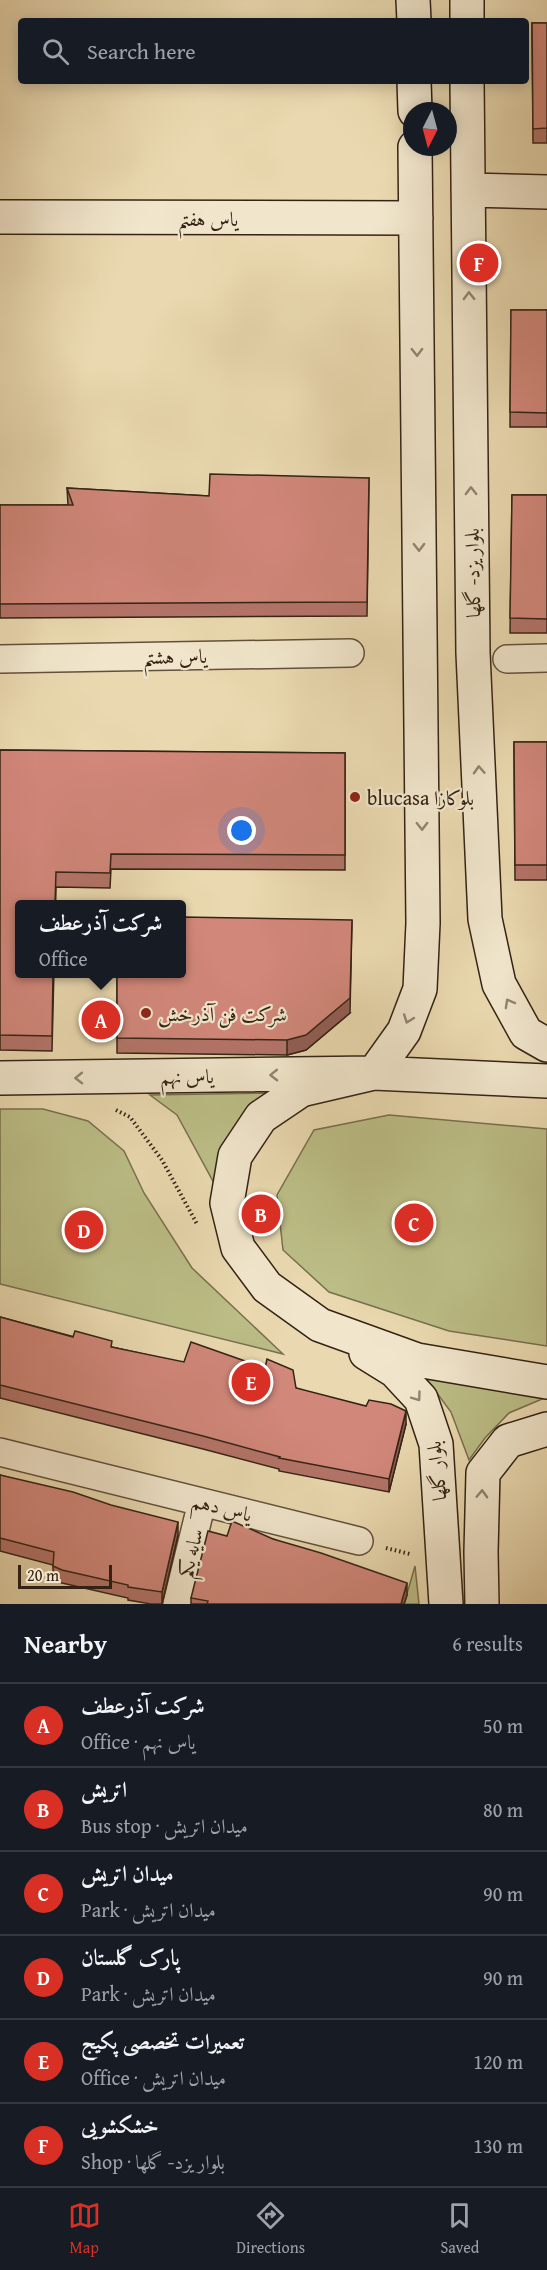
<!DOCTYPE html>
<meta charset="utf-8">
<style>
body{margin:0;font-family:"Gentium Book Plus",Amiri,serif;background:#242831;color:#f1f3f6}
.compass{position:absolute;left:403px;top:102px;width:54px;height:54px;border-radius:50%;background:#171b24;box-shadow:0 3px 15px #0003;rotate:186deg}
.scale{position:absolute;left:18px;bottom:15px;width:94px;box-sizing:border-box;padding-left:6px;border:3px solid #342315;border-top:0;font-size:16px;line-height:21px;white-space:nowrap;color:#342315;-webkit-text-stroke:4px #f1e6cc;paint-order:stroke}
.you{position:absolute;left:242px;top:831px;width:21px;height:21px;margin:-15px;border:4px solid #fff;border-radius:50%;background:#1a73e8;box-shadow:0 0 0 9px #1a73e833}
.badge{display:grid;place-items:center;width:39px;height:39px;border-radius:50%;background:#d93025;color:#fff;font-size:20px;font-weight:700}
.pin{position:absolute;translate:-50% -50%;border:3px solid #fff;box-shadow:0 2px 6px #0006}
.popup{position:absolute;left:15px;top:900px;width:171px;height:78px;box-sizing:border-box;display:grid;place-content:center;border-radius:6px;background:#171b24;filter:drop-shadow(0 2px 4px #0005);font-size:20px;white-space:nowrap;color:#9ea1a6}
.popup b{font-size:22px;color:#f1f3f6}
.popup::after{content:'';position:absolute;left:50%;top:100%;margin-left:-12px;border:12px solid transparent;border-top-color:#171b24}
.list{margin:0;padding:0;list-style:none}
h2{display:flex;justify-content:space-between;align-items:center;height:78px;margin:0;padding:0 24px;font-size:26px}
h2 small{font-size:20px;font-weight:400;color:#9ea1a6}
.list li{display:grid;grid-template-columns:39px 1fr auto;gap:18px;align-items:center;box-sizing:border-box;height:84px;padding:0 24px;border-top:2px solid #363941}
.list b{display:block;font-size:22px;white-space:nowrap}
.list p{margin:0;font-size:20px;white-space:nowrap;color:#9ea1a6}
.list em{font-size:20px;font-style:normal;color:#9ea1a6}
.icon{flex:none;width:33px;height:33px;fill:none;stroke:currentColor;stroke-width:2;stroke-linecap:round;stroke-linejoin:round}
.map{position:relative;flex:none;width:547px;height:1604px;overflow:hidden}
.search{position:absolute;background:#171b24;box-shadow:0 3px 15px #0003;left:18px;right:18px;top:18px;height:66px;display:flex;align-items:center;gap:15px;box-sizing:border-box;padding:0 21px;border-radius:6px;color:#9ea1a6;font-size:22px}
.sheet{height:582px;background:#171b24}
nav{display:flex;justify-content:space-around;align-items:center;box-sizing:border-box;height:84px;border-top:2px solid #363941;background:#171b24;font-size:16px;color:#9ea1a6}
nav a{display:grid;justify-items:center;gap:3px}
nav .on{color:#d93025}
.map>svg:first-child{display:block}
.green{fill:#bcbe87;stroke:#78704e;stroke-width:1.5}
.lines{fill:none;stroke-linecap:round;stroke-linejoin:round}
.street-casing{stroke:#62503c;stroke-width:30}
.secondary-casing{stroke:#342315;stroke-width:36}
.path{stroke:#342315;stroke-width:4;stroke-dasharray:1.5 3;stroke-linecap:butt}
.street{stroke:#f1e6cc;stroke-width:27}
.secondary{stroke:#f1e6cc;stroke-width:33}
.wall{fill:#b47469;stroke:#342315;stroke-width:1.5}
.shaded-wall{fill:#925e55;stroke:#342315;stroke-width:1.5}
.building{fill:#d1877a;stroke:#342315;stroke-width:1.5}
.oneway{stroke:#928470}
.poi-dot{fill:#8f2418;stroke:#f1e6cc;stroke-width:2}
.labels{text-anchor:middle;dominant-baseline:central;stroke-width:4.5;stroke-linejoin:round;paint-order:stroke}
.street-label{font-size:20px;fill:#342315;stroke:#f1e6cc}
.poi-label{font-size:20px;fill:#342315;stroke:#f1e6cc;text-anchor:start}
</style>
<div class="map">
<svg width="547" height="1604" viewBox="0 0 547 1604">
<rect width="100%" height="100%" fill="#ead9b0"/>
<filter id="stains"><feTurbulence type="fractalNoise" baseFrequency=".00333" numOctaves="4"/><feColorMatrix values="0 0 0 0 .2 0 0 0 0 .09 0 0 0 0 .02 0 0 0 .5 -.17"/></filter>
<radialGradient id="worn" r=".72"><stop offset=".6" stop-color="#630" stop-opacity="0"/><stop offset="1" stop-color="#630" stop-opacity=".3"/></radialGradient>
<path class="green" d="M265 1093 244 1119 214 1183 177 1115 150 1095Z
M0 1109H43L88 1121 124 1151 144 1193 192 1268 283 1354 0 1284Z
M389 1115 547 1129V1346L449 1331 329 1292 283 1250 277 1195 314 1130Z
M425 1377 547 1397 509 1413 485 1438 469 1460 451 1412Z
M415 1566 419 1604H404Z"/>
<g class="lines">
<g class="street-casing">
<path id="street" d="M0 659 350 653
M507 659 547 658
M0 1452 359 1541
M177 1604 202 1502"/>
</g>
<g class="secondary-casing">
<path id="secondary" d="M413 0 414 21
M467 0V21
M414 81 415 111
M467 81 473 653 485 919 499 984 526 1033 547 1045
M468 190 547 192
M0 217 416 218
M0 1078 374 1073 404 1031 420 989 423 923 415 147
M547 1081 374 1073 301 1090 261 1117 235 1156 227 1203 238 1248 267 1287 320 1325 417 1360 547 1382
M366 1353 395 1371 421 1399 436 1444 446 1604
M482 1604 481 1552 483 1473 508 1441 547 1429"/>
</g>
<path class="path" d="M116 1110 130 1117 162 1160 197 1224
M386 1548 410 1554"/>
<use href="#street" class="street"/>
<use href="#secondary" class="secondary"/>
</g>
<path class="wall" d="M532 23H547V143H533Z
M511 310H547V427H510Z
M369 478 367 616 0 618V505H68L67 488 209 496Z
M512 495H547V633H510Z
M514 742H547V880H515Z
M0 750 345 753V870L111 869 110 888 56 887 52 1051 0 1050Z
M117 974 350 1013 306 1050 287 1055 117 1053Z
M0 1317 112 1347 296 1388 406 1424 389 1492 279 1471V1469L203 1449 0 1398Z
M0 1475 178 1535 162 1604H151L128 1600V1598L62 1583 53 1580V1565L0 1551Z
M273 1539 407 1595 404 1604H191V1598Z"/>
<path class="shaded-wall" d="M352 920 350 1013 306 1050 287 1055V1040Z
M406 1411V1424L389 1492V1479Z
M178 1522V1535L162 1604V1592Z
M407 1583V1595L404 1604H401Z"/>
<path class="building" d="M532 23H547V128L533 129Z
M511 310H547V413L510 412Z
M210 474 369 478 367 602 0 604V505H73L67 488 209 496Z
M512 495H547V619L510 618Z
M514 742H547V865H515Z
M0 750 345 753V855L111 854 110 873 56 872 55 904H20V974H53L52 1036 0 1035Z
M182 917 352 920 350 998 306 1035 287 1040 117 1038V974H182Z
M0 1317 73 1337 75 1331 112 1341 111 1347 184 1362 191 1342 265 1368 267 1359 293 1370 296 1388 366 1406 369 1400 391 1404 406 1411 389 1479 279 1458 280 1457 203 1436 0 1385Z
M0 1475 73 1492 111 1505 178 1522 162 1592 128 1587V1585L62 1570 53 1566 54 1552 0 1538Z
M232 1521 273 1539 321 1553 407 1583 401 1604H207L208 1601 191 1598 208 1531 227 1536Z"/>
<defs><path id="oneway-chevron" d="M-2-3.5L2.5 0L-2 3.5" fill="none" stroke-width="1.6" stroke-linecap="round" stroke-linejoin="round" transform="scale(1.5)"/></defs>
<g class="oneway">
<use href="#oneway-chevron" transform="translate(469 296) rotate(-91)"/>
<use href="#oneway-chevron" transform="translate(417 352) rotate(89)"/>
<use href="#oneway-chevron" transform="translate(471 491) rotate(-91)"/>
<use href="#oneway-chevron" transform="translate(419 547) rotate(89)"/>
<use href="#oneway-chevron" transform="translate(479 770) rotate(-93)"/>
<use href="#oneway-chevron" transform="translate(422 826) rotate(89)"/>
<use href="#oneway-chevron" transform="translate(509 1003) rotate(-119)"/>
<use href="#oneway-chevron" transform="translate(408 1019) rotate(110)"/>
<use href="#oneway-chevron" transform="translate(274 1075) rotate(179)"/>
<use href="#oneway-chevron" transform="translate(79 1078) rotate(179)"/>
<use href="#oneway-chevron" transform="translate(417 1397) rotate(54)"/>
<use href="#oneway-chevron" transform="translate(482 1494) rotate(-88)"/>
</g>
<g class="poi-dot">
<circle cx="355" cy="797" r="6"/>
<circle cx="146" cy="1013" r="6"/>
</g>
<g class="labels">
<g class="street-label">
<text x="208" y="218">یاس هفتم</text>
<text transform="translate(472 573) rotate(-91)">بلوار یزد- گلها</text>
<text transform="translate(175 656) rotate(-1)">یاس هشتم</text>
<text transform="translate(187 1076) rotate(-1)">یاس نهم</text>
<text transform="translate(436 1471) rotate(-96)">بلوار گلها</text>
<text transform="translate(222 1507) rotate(14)">یاس دهم</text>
<text transform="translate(190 1553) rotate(-76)">سایه یکم</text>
</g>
<g class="poi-label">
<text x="367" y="797">blucasa بلوکازا</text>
<text x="158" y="1013">شرکت فن آذرخش</text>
</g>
</g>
<rect width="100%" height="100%" filter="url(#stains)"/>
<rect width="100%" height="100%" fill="url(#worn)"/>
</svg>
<svg class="compass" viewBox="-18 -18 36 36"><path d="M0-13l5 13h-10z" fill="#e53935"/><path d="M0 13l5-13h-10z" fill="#9ea1a6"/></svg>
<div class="scale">20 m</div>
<div class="you"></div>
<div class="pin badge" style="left:101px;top:1020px">A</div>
<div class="popup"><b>شرکت آذرعطف</b>Office</div>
<div class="pin badge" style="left:261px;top:1214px">B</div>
<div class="pin badge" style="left:414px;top:1223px">C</div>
<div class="pin badge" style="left:84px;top:1230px">D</div>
<div class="pin badge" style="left:251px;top:1382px">E</div>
<div class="pin badge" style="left:479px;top:263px">F</div>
<div class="search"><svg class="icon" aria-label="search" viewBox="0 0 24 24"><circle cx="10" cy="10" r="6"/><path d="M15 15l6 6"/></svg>Search here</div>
</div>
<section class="sheet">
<h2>Nearby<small>6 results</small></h2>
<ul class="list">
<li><span class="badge">A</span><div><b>شرکت آذرعطف</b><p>Office · یاس نهم</p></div><em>50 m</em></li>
<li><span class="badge">B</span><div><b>اتریش</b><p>Bus stop · میدان اتریش</p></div><em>80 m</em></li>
<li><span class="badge">C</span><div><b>میدان اتریش</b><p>Park · میدان اتریش</p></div><em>90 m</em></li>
<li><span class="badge">D</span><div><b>پارک گلستان</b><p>Park · میدان اتریش</p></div><em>90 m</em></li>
<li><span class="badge">E</span><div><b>تعمیرات تخصصی پکیج</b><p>Office · میدان اتریش</p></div><em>120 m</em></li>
<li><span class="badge">F</span><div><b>خشکشویی</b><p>Shop · بلوار یزد- گلها</p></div><em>130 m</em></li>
</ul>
</section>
<nav>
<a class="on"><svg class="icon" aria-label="map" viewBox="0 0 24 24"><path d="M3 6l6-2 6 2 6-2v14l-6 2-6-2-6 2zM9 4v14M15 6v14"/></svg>Map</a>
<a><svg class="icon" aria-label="directions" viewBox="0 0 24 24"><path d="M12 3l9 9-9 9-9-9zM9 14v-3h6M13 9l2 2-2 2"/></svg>Directions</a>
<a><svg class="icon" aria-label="saved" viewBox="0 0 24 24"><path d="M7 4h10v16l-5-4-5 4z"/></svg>Saved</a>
</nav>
